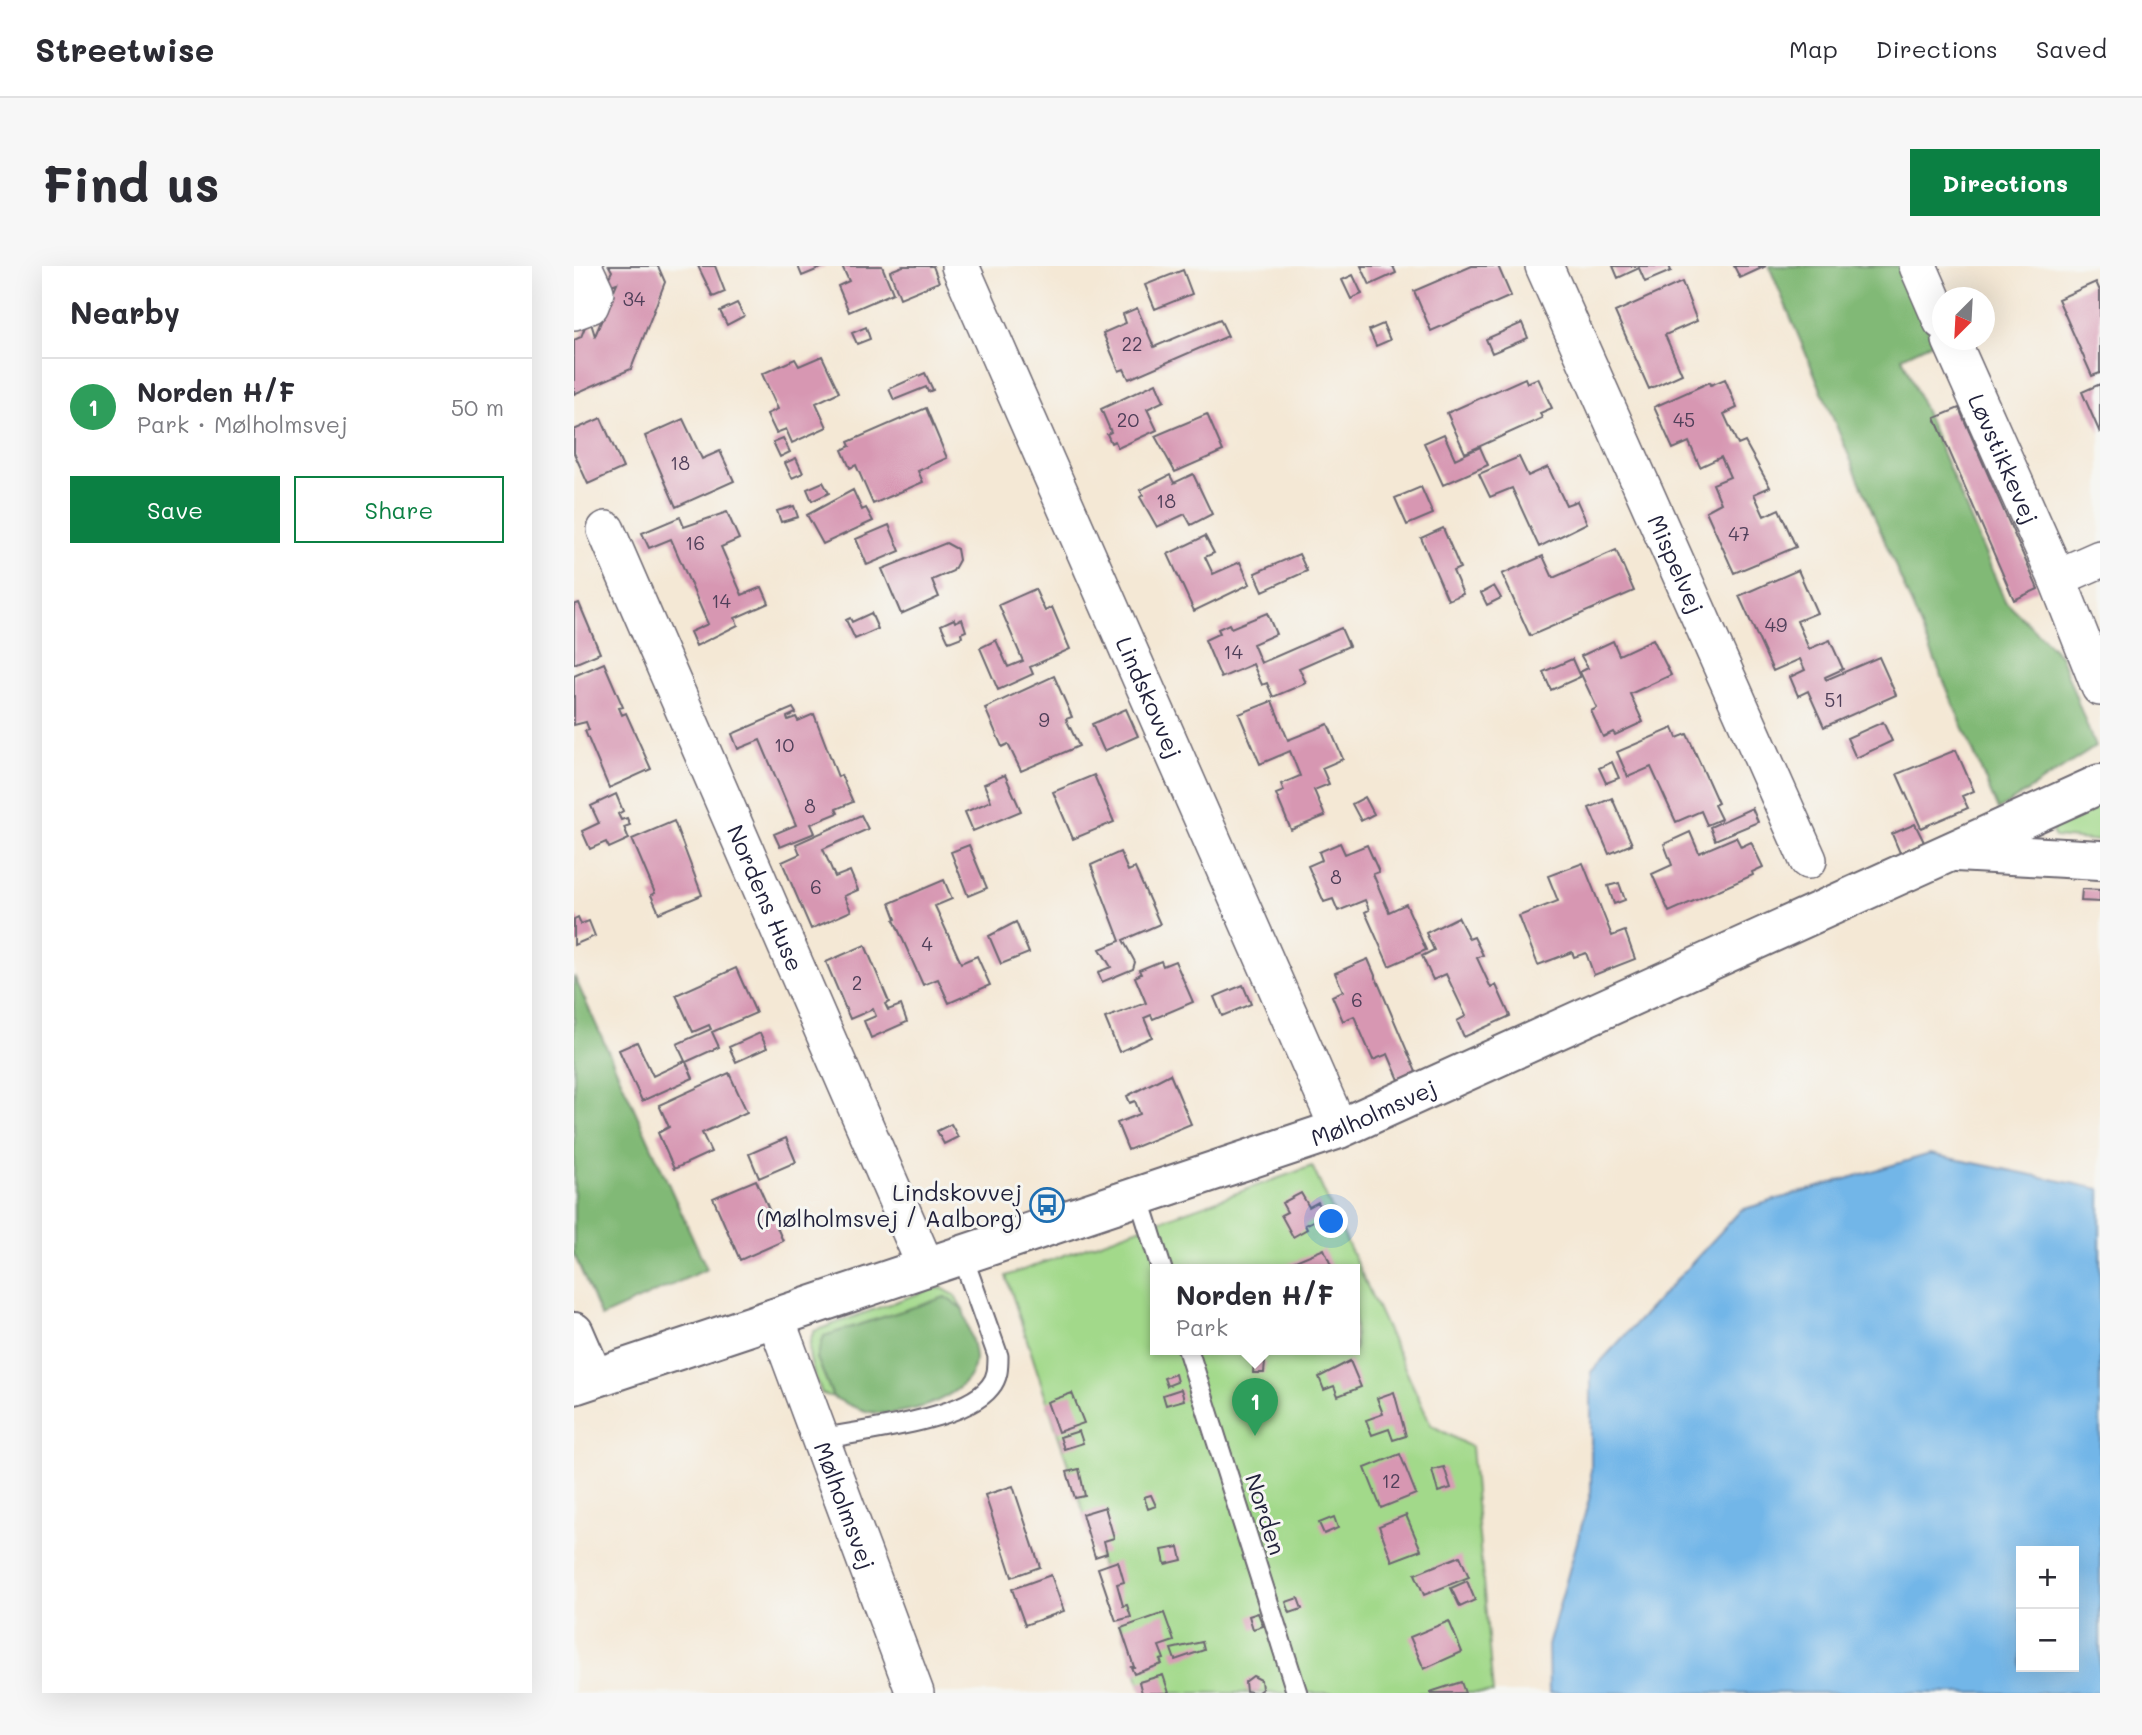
<!DOCTYPE html>
<meta charset="utf-8">
<style>
body{margin:0;font-family:Mali,sans-serif;background:#f7f7f7;color:#2b2b33}
.controls{position:absolute;right:21px;bottom:21px;display:grid;overflow:hidden;border-radius:0px;box-shadow:0 7px 28px #0002}
.controls button{width:63px;height:63px;display:grid;place-items:center;padding:0;border:0;border-bottom:2px solid #e1e1e2;background:#fff;color:#2b2b33;font:35px sans-serif}
.compass{position:absolute;left:1358px;top:21px;width:63px;height:63px;border-radius:50%;background:#fff;box-shadow:0 7px 28px #0002;rotate:204deg}
.you{position:absolute;left:758px;top:956px;width:24px;height:24px;margin:-18px;border:5px solid #fff;border-radius:50%;background:#1a73e8;box-shadow:0 0 0 10px #1a73e833}
.badge{display:grid;place-items:center;width:46px;height:46px;border-radius:50%;background:#0b8043;color:#fff;font-size:23px;font-weight:700}
.pin{position:absolute;translate:-50% -58px;filter:drop-shadow(0 2px 4px #0008)}
.pin::after{content:'';position:absolute;top:37px;width:24px;height:21px;background:inherit;clip-path:polygon(0 0,100% 0,50% 100%)}
.popup{position:absolute;left:576px;top:998px;width:210px;height:91px;box-sizing:border-box;display:grid;place-content:center;border-radius:0px;background:#fff;filter:drop-shadow(0 2px 5px #0005);font-size:23px;white-space:nowrap;color:#7c7c81}
.popup b{font-size:26px;color:#2b2b33}
.popup::after{content:'';position:absolute;left:50%;top:100%;margin-left:-14px;border:14px solid transparent;border-top-color:#fff}
.list{margin:0;padding:0;list-style:none}
h2{display:flex;justify-content:space-between;align-items:center;height:91px;margin:0;padding:0 28px;font-size:30px}
h2 small{font-size:23px;font-weight:400;color:#7c7c81}
.list li{display:grid;grid-template-columns:46px 1fr auto;gap:21px;align-items:center;box-sizing:border-box;height:98px;padding:0 28px;border-top:2px solid #e1e1e2}
.list b{display:block;font-size:26px;white-space:nowrap}
.list p{margin:0;font-size:23px;white-space:nowrap;color:#7c7c81}
.list em{font-size:23px;font-style:normal;color:#7c7c81}
.actions{display:flex;gap:14px;padding:21px 28px}
.actions a{flex:1;padding:16px 0;border:2px solid #0b8043;border-radius:0px;text-align:center;font-size:24px;color:#0b8043}
.actions .main{background:#0b8043;color:#fff}
.map{position:relative;flex:none;width:1526px;height:1427px;overflow:hidden;border-radius:0px}
header{display:flex;align-items:center;gap:42px;box-sizing:border-box;height:98px;padding:0 35px;background:#fff;border-bottom:2px solid #e1e1e2}
header strong{font-size:33px}
nav{display:flex;gap:38px;margin-inline-start:auto;font-size:24px}
.intro{display:flex;align-items:center;justify-content:space-between;box-sizing:border-box;height:168px;padding:0 42px}
h1{margin:0;font-size:49px}
.button{padding:18px 32px;border-radius:0px;background:#0b8043;color:#fff;font-size:24px;font-weight:700}
main{display:flex;gap:42px;padding:0 42px}
aside{flex:1;background:#fff;border-radius:0px;box-shadow:0 7px 28px #0002}
.map>svg:first-child{display:block}
.green{fill:#a2d98a;stroke:#627e62;stroke-width:2;fill-rule:evenodd}
.forest{fill:#81b976;stroke:#526e58;stroke-width:2}
.water{fill:#72b6e8;stroke:#4a6c92;stroke-width:2;fill-rule:evenodd}
.building{fill:#d797b2}
.lines{fill:none;stroke-linecap:round;stroke-linejoin:round}
.lane-casing{stroke:#6c6771;stroke-width:23}
.street-casing{stroke:#6c6771;stroke-width:40}
.secondary-casing{stroke:#6c6771;stroke-width:42}
.lane{stroke:#fff;stroke-width:19}
.street{stroke:#fff;stroke-width:37}
.secondary{stroke:#fff;stroke-width:38}
.labels{text-anchor:middle;dominant-baseline:central;stroke-width:6;stroke-linejoin:round;paint-order:stroke}
.number-label{font-size:19px;fill:#4f3f59}
.street-label{font-size:23px;fill:#22223b;stroke:#f6f6f2}
.poi-label{font-size:23px;fill:#22223b;stroke:#f6f6f2;text-anchor:end}
</style>
<header>
<strong>Streetwise</strong>
<nav><a>Map</a><a>Directions</a><a>Saved</a></nav>
</header>
<div class="intro"><h1>Find us</h1><a class="button">Directions</a></div>
<main>
<aside>
<h2>Nearby<small></small></h2>
<ul class="list">
<li><span class="badge" style="background:#2e9e5b">1</span><div><b>Norden H/F</b><p>Park · Mølholmsvej</p></div><em>50 m</em></li>
</ul>
<div class="actions"><a class="main">Save</a><a>Share</a></div>
</aside>
<div class="map">
<svg width="1526" height="1427" viewBox="0 0 1526 1427">
<rect width="100%" height="100%" fill="#f6f6f2"/>
<filter id="ink" filterUnits="userSpaceOnUse"><feTurbulence type="fractalNoise" baseFrequency=".0143" numOctaves="2"/><feDisplacementMap in="SourceGraphic" scale="14" xChannelSelector="R" yChannelSelector="G"/><feConvolveMatrix kernelMatrix="1 2 1 2 8 2 1 2 1" color-interpolation-filters="sRGB"/></filter>
<filter id="wash" filterUnits="userSpaceOnUse"><feTurbulence type="fractalNoise" baseFrequency=".00686" numOctaves="4" result="noise"/><feDisplacementMap in="SourceGraphic" scale="28" xChannelSelector="R" yChannelSelector="G"/><feGaussianBlur stdDeviation="1.57" result="paint"/><feColorMatrix in="noise" values="0 0 0 0 0 0 0 0 0 0 0 0 0 0 0 0 0 1.4 0 .05"/><feComposite in="paint" operator="in"/></filter>
<g filter="url(#wash)">
<rect width="100%" height="100%" fill="#f4e8d5"/>
<path class="green" d="M1526 538V575L1481 571 1478 566 1481 558Z
M738 900 857 1159 897 1181 919 1427H569L432 1010ZM581 1004H781V1084H581Z
M368 1022 380 1029 389 1043 371 1031 243 1092 259 1131 248 1128C240 1106 229 1087 240 1065L357 1023Z"/>
<path class="forest" d="M1195 0H1326L1360 76 1328 91 1431 335 1486 389 1521 481 1424 544Z
M0 710 133 1003 27 1051 0 988Z
M371 1031 389 1043C392 1058 402 1080 401 1095 398 1130 334 1150 304 1147 288 1146 273 1138 259 1131L243 1092 250 1070Z"/>
<path class="water" d="M1356 888 1526 923V1427H975L974 1380 1017 1226V1106L1167 944ZM1447 1285H1500V1401H1447Z"/>
<g id="blocks">
<path class="building" d="M35 0H84L91 16 57 103 0 128V74L7 71 11 61 17 57 21 70 43 17 37 19 34 13 38 5Z
M124 0H141L151 26 139 31Z
M224 0H252L228 10Z
M268 0H308L319 27 275 46 264 20 275 15Z
M329 0H359L365 16 326 32 316 5Z
M787 0H819L822 7 796 19Z
M898 0H924L937 30 857 65 840 25Z
M1039 0H1095L1097 5 1071 16 1065 2 1044 12Z
M1160 0H1192L1166 12Z
M609 4 618 28 581 43 571 19Z
M779 9 788 28 777 33 768 14Z
M1108 16 1123 55 1091 69 1108 108 1075 123 1041 46Z
M1522 16 1526 25V107L1518 110 1484 33Z
M163 37 170 50 153 59 146 45Z
M563 42 580 81 646 53 654 70 555 113 550 103 545 105 529 67 552 57 549 48Z
M948 57 954 72 918 87 912 73Z
M809 58 816 74 802 80 795 64Z
M292 61 296 73 283 78 278 67Z
M248 90 265 126 242 137 253 161 218 177 212 163 202 167 193 148 204 143 188 108 221 93 225 100Z
M351 107 359 124 354 126 352 121 320 134 315 123Z
M951 112 953 117 964 112 978 142 966 147 968 152 891 187 873 147Z
M1151 113 1163 142 1150 148 1164 179 1171 176 1196 221 1180 228 1190 250 1205 243 1222 281 1160 307 1132 245 1147 237 1139 218 1156 211 1147 191 1126 201 1115 176 1099 183 1080 141 1136 116 1137 119Z
M582 117 590 135 573 143 583 164 544 182 541 175 537 177 533 168 537 166 527 143Z
M1526 118V167L1508 126Z
M352 142 373 192 344 205 349 216 299 238 282 199 276 202 268 184 276 180 274 176Z
M1385 142 1464 323 1440 334 1361 152Z
M633 148 649 185 601 206 581 170Z
M27 152 49 202 14 218 0 187V164Z
M109 153 128 193 146 185 160 215 102 241 71 170Z
M870 168 881 193 906 181 914 199 869 219 850 177Z
M209 172 216 186 206 191 199 176Z
M945 191 954 210 974 201 992 239 1003 235 1013 257 965 281 938 222 916 231 905 208Z
M222 192 229 207 218 212 211 197Z
M619 208 638 248 617 259 611 248 583 261 566 231 569 229 566 224 596 209 600 217Z
M249 216 255 227 238 235 233 223Z
M847 221 859 248 833 259 821 232Z
M279 224 288 244 292 242 299 255 249 278 233 249Z
M220 240 224 251 207 256 203 245Z
M153 246 165 273 147 281 168 329 188 321 195 337 161 352 164 359 122 380 116 366 134 358 97 273 75 282 68 267 106 251 110 261Z
M315 259 326 285 293 299 282 273Z
M869 262 886 302 879 305 889 328 874 334 847 272Z
M631 270 640 287 631 291 639 308 666 296 676 318 620 345 594 288Z
M372 277 383 283 385 294 379 305 358 314 365 331 327 348 308 303Z
M1042 284 1060 325 956 370 928 308 969 290 979 312Z
M725 288 733 305 689 325 681 307Z
M1224 304 1243 347 1223 355 1235 383 1256 374 1269 403 1251 411 1252 414 1305 391 1322 429 1250 461 1234 425 1224 430 1216 411 1231 404 1226 393 1199 405 1165 330Z
M920 320 927 332 913 339 907 327Z
M461 323 471 345 478 341 496 383 456 401 459 408 424 424 406 382 422 374 434 401 449 395 425 339Z
M5 337 26 387 0 398V339Z
M297 347 304 363 281 373 272 354 276 352 278 356Z
M693 347 702 368 679 378 687 397 767 362 775 380 725 402 732 417 699 431 693 417 688 419 679 398 647 412 631 374 646 367 644 363 655 358 657 362Z
M380 353 381 356 388 353 392 365 387 367 388 371 375 376 367 359Z
M1079 373 1097 409 1056 428 1069 456 1041 469 1039 466 1029 471 1017 445 1023 442 1006 406 1014 402 1007 390 1039 375 1045 389Z
M998 393 1006 411 977 424 969 406Z
M30 397 49 441 45 442 48 449 52 447 77 503 35 522 11 465 15 464 12 456 0 459V410Z
M480 410 498 451 492 453 505 480 447 505 434 478 428 481 411 442Z
M698 435 714 474 754 458 769 493 748 502 755 518 740 524 751 550 717 564 702 528 710 525 707 518 726 510 716 485 686 498 665 448Z
M219 442 222 447 213 451 214 454 222 451 224 455 240 448 264 511 267 509 279 536 262 543 264 547 237 558 241 567 206 581 200 568 222 559 186 474 164 483 158 468Z
M552 443 564 470 530 485 518 458Z
M1309 456 1318 475 1282 492 1273 472Z
M1099 462 1103 472 1113 468 1144 537 1140 539 1147 553 1133 559 1127 545 1102 556 1077 501 1054 511 1043 486Z
M1382 484 1400 525 1388 530 1394 542 1347 562 1323 508Z
M1038 496 1045 512 1032 517 1025 502Z
M431 509 447 545 399 565 391 546 417 535 410 518Z
M520 509 540 556 499 573 479 526Z
M42 528 49 545 44 548 47 554 53 552 56 559 50 561 55 573 35 582 32 576 16 583 8 565 25 557 17 540Z
M791 531 800 548 787 555 778 538Z
M1038 532 1058 578 1035 588 1015 542Z
M1178 542 1184 556 1141 574 1136 561Z
M287 549 294 563 249 583 261 611 276 605 284 624 270 630 277 645 237 663 208 596 226 588 222 578Z
M100 555 128 629 85 647 77 629 81 627 58 573Z
M1341 558 1350 576 1326 587 1318 568Z
M1116 566 1125 587 1162 571 1167 581 1177 576 1189 601 1178 606 1179 609 1095 646 1078 608 1098 599 1090 578Z
M766 577 771 588 793 579 805 606 799 608 815 646 832 638 852 684 815 700 791 646 795 644 791 634 764 645 759 633 750 636 734 600 748 594 745 586Z
M395 579 413 622 394 630 377 586Z
M546 586 554 605 561 602 586 658 549 674 561 696 559 703 528 716 524 706 537 701 526 683 546 675 517 599Z
M1009 597 1038 670 1051 665 1061 693 1020 709 1012 687 1000 691 998 686 964 699 945 650 984 635 974 610Z
M370 614 378 633 361 640 387 697 403 690 416 719 375 737 364 713 349 719 320 654 322 653 316 637Z
M1045 617 1051 634 1040 638 1034 620Z
M1508 623 1526 624V636L1507 635Z
M4 651 7 658 15 655 21 670 0 679V653Z
M884 651 895 673 900 671 909 689 903 692 917 722 922 719 936 750 890 771 883 755 892 750 872 708 859 714 848 690 860 684 852 667Z
M442 656 455 687 427 698 415 670Z
M291 679 315 736 311 738 314 744 327 739 333 756 297 772 290 755 302 750 299 743 276 753 252 696Z
M794 693 842 806 825 814 814 788 799 794 780 750 769 755 758 730 769 725 761 707Z
M587 695 589 700 601 695 619 736 579 753 577 749 570 752 578 771 545 786 531 752 572 737 561 711 567 708 565 704Z
M162 702 182 747 138 766 145 781 112 796 119 812 68 835 45 784 63 776 79 810 111 795 103 778 137 763 135 759 119 766 102 729Z
M669 719 677 738 648 750 640 731Z
M186 767 193 782 162 796 155 781Z
M155 807 173 846 128 867 137 886 100 903 84 867 95 861 85 839Z
M596 808 617 858 554 884 543 857 566 848 561 835 556 837 553 830Z
M377 858 384 871 370 878 363 865Z
M212 872 222 896 185 912 175 888Z
M182 914 209 975 166 994 139 932Z
M727 927 735 941 744 936 751 949 731 959 733 963 719 971 707 949 713 946 708 937Z
M750 983 759 1004H700Z
M680 1095 691 1096 690 1107H679Z
M776 1095 787 1121 764 1130 760 1120 750 1124 745 1111Z
M601 1108 603 1116 593 1120 590 1112Z
M607 1123 610 1134 592 1139 589 1129Z
M820 1126 832 1170 819 1174 815 1163 798 1169 792 1154 809 1148 803 1132Z
M498 1127 510 1157 484 1166 473 1136Z
M505 1165 509 1177 490 1183 486 1171Z
M826 1188 842 1228 807 1242 791 1202Z
M870 1201 877 1222 864 1226 858 1204Z
M505 1203 511 1230 501 1232 493 1206Z
M439 1220 466 1301 438 1311 411 1229Z
M577 1229 582 1240 574 1243 570 1231Z
M531 1241 540 1272 530 1275 533 1287 521 1291 508 1248Z
M832 1249 847 1284 818 1295 805 1260Z
M760 1251 764 1262 750 1268 745 1257Z
M605 1281 608 1294 591 1298 588 1284Z
M886 1290 895 1311 850 1329 841 1308Z
M544 1295 550 1316 543 1318 549 1340 553 1339 557 1351 542 1355 524 1302Z
M477 1309 490 1345 451 1359 438 1323Z
M893 1315 901 1334 886 1341 877 1322Z
M724 1332 728 1343 716 1347 712 1336Z
M590 1347 600 1375 585 1380 590 1393 586 1394 588 1398 560 1408 557 1401H560L547 1362Z
M684 1347 689 1360 679 1363 675 1350Z
M875 1355 888 1386 850 1403 836 1371Z
M628 1376 630 1384 601 1394 597 1383Z
M589 1409 595 1427H568L565 1416Z
M679 1410 687 1414 688 1423 683 1427 672 1425 671 1416Z
M887 1416 891 1427H856V1426Z"/>
</g>
</g>
<g filter="url(#ink)">
<use href="#blocks" fill-opacity="0" stroke="#6c6771" stroke-width="2"/>
<g class="lines">
<g class="lane-casing">
<path id="lane" d="M565 931 588 1004
M614 1084 723 1427
M246 1173C288 1165 391 1154 416 1121 424 1112 424 1101 424 1090L388 989"/>
</g>
<g class="street-casing">
<g id="street">
<path id="s1" d="M386 0 765 863"/>
<path id="s2" d="M970 0 1234 594"/>
<path d="M1344 0 1368 55"/>
<path d="M0 45 16 39 21 26 9 0"/>
<path id="s3" d="M1377 74 1483 312 1526 421"/>
<path id="s4" d="M32 264 352 1001"/>
<path d="M1483 312 1526 293"/>
<path id="s5" d="M201 1051 341 1427"/>
</g>
</g>
<g class="secondary-casing">
<g id="secondary">
<path d="M1382 586 1526 594"/>
<path d="M0 1066 20 1112"/>
<path id="s6" d="M0 1119 765 863 1526 518"/>
</g>
</g>
<use href="#lane" class="lane"/>
<use href="#street" class="street"/>
<use href="#secondary" class="secondary"/>
</g>
</g>
<defs>
<g id="bus-ring" transform="scale(1.75)"><circle r="9.5" fill="#f6f6f2" stroke="#1f6fb2" stroke-width="1.5"/><path d="M-5-6H5V4H4V6H2V4H-2V6H-4V4H-5ZM-3.5-4V0h7V-4ZM-3.5 1.2v1.5H-2V1.2ZM2 1.2v1.5H3.5V1.2Z" fill="#1f6fb2"/></g>
</defs>
<g fill-rule="evenodd">
<use href="#bus-ring" x="473" y="939"/>
</g>
<g class="labels">
<g class="number-label">
<text x="60" y="32">34</text>
<text x="558" y="77">22</text>
<text x="554" y="153">20</text>
<text x="1110" y="153">45</text>
<text x="106" y="196">18</text>
<text x="592" y="234">18</text>
<text x="1165" y="267">47</text>
<text x="121" y="276">16</text>
<text x="147" y="334">14</text>
<text x="1202" y="358">49</text>
<text x="659" y="385">14</text>
<text x="1260" y="433">51</text>
<text x="470" y="453">9</text>
<text x="210" y="478">10</text>
<text x="236" y="539">8</text>
<text x="762" y="610">8</text>
<text x="242" y="620">6</text>
<text x="353" y="677">4</text>
<text x="283" y="716">2</text>
<text x="783" y="733">6</text>
<text x="817" y="1214">12</text>
</g>
<g class="street-label">
<text stroke="none"><textPath href="#s3" startOffset="130">Løvstikkevej</textPath></text>
<text stroke="none"><textPath href="#s2" startOffset="326">Mispelvej</textPath></text>
<text stroke="none"><textPath href="#s1" startOffset="471">Lindskovvej</textPath></text>
<text stroke="none"><textPath href="#s4" startOffset="401">Nordens Huse</textPath></text>
<text stroke="none"><textPath href="#s6" startOffset="845">Mølholmsvej</textPath></text>
<text stroke="none"><textPath href="#s5" startOffset="201">Mølholmsvej</textPath></text>
<text transform="translate(692 1248) rotate(72)">Norden</text>
</g>
<g class="poi-label">
<text x="448" y="926">Lindskovvej<tspan x="448" dy="26">(Mølholmsvej / Aalborg)</tspan></text>
</g>
</g>
</svg>
<div class="controls">
<button>+</button>
<button>−</button>
</div>
<svg class="compass" viewBox="-18 -18 36 36"><path d="M0-13l5 13h-10z" fill="#e53935"/><path d="M0 13l5-13h-10z" fill="#7c7c81"/></svg>
<div class="you"></div>
<div class="pin badge" style="left:681px;top:1170px;background:#2e9e5b">1</div>
<div class="popup"><b>Norden H/F</b>Park</div>
</div>
</main>
